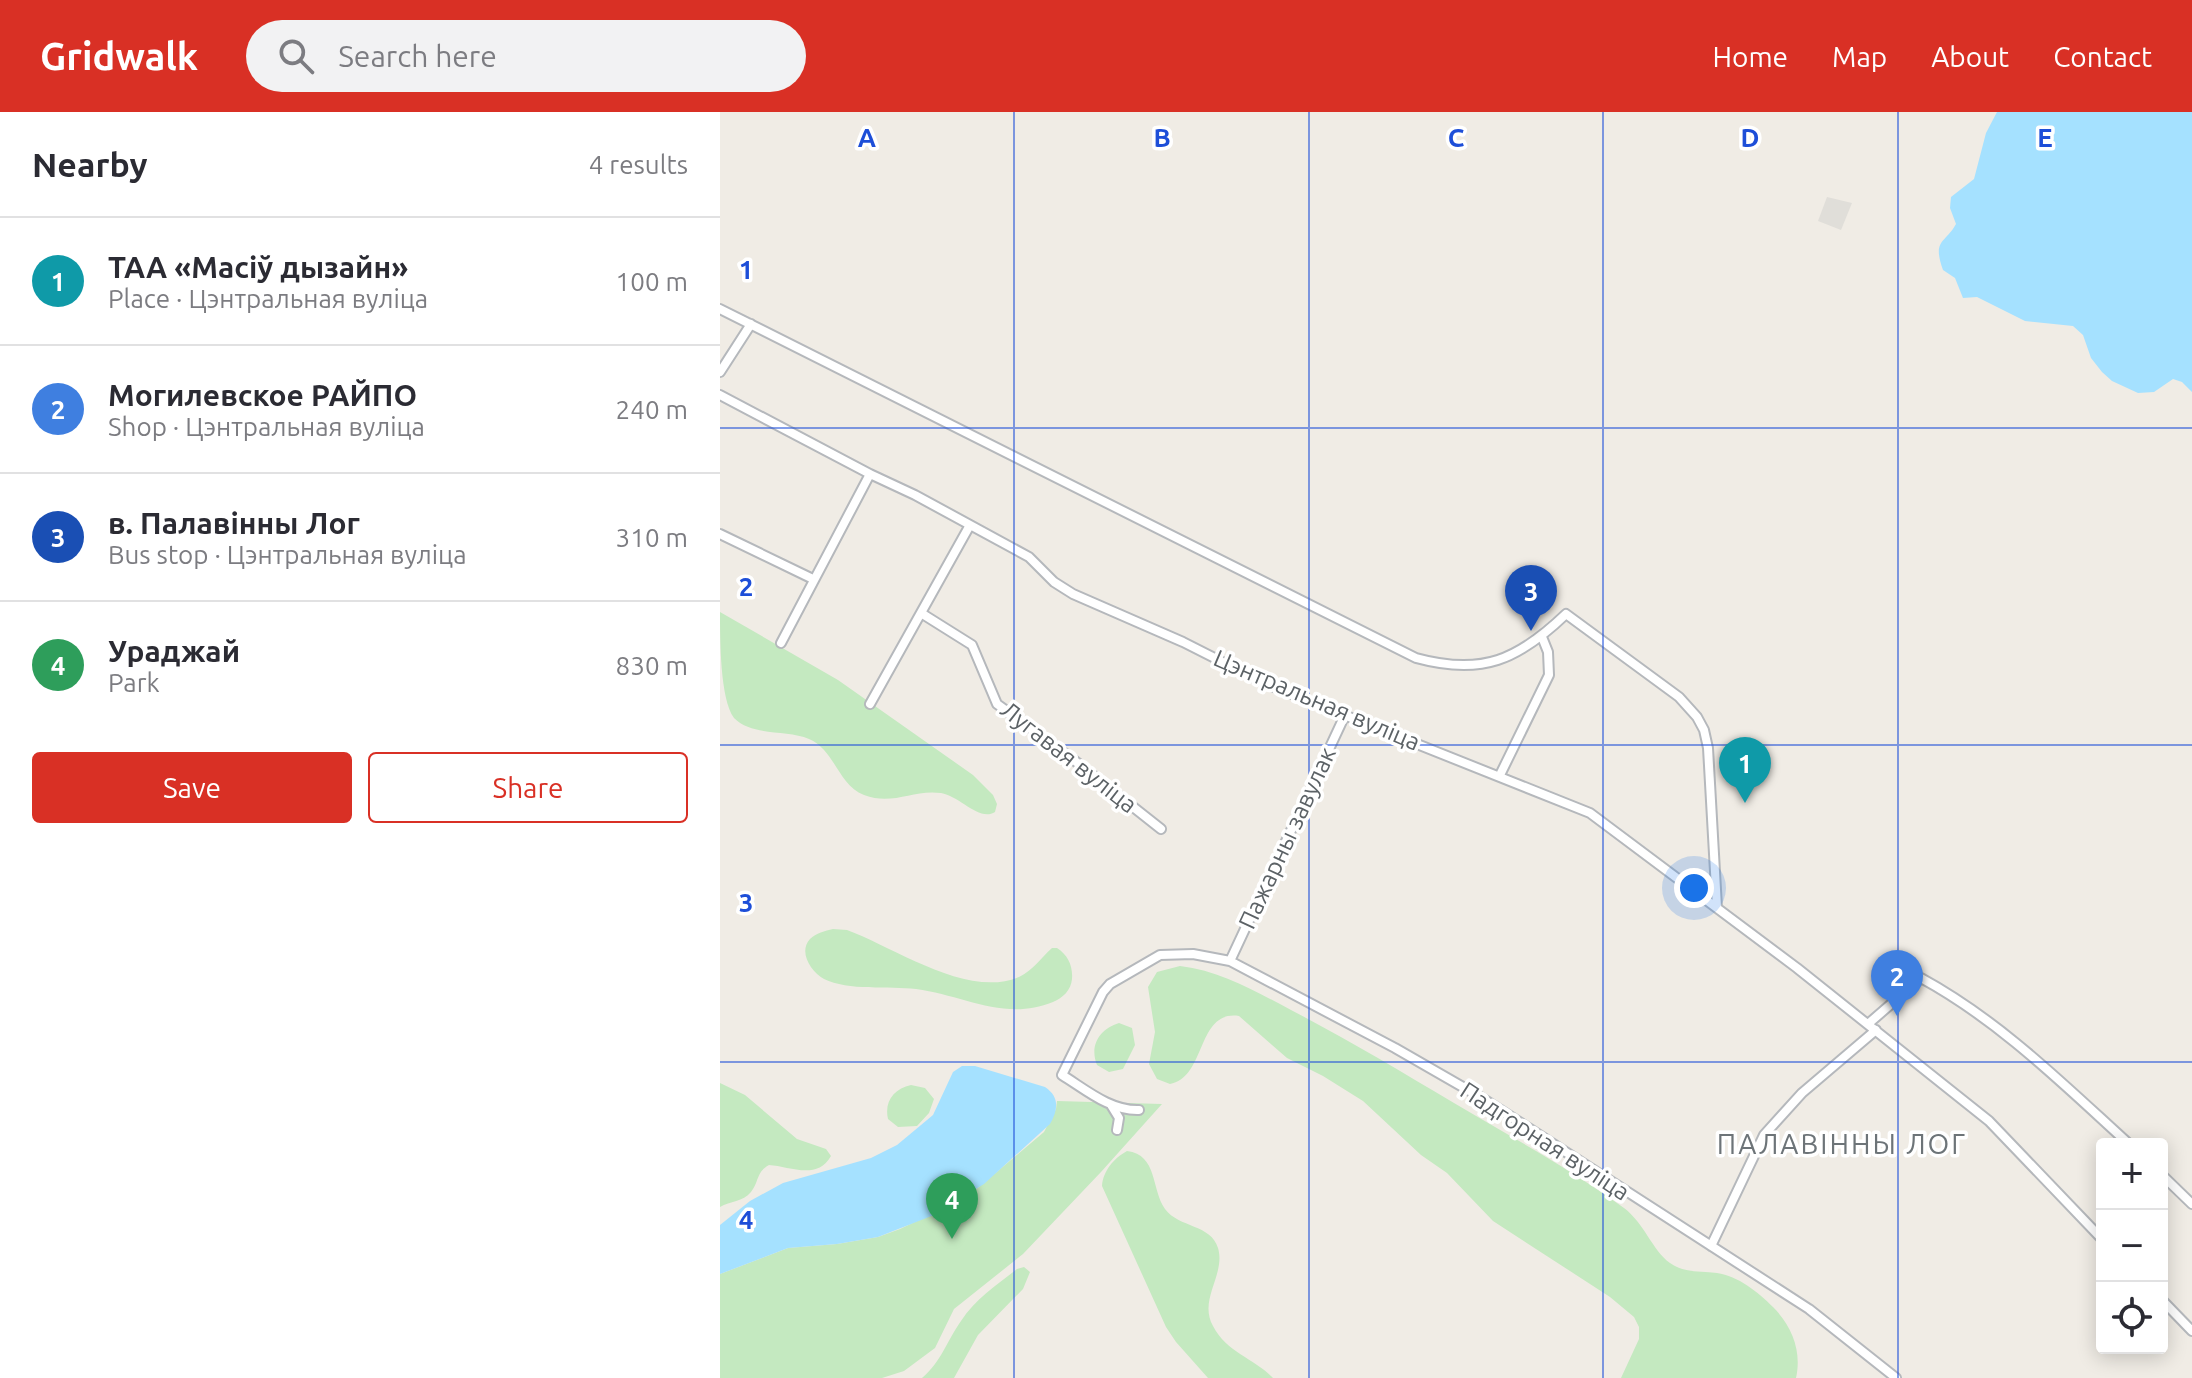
<!DOCTYPE html>
<meta charset="utf-8">
<style>
body{margin:0;font-family:Ubuntu,sans-serif;background:#f2f2f3;color:#2b2b33}
.controls{position:absolute;right:24px;bottom:24px;display:grid;overflow:hidden;border-radius:8px;box-shadow:0 4px 20px #0003}
.controls button{width:72px;height:72px;display:grid;place-items:center;padding:0;border:0;border-bottom:2px solid #e1e1e2;background:#fff;color:#2b2b33;font:40px sans-serif}
.you{position:absolute;left:974px;top:776px;width:28px;height:28px;margin:-20px;border:6px solid #fff;border-radius:50%;background:#1a73e8;box-shadow:0 0 0 12px #1a73e833}
.badge{display:grid;place-items:center;width:52px;height:52px;border-radius:50%;background:#d93025;color:#fff;font-size:26px;font-weight:700}
.pin{position:absolute;translate:-50% -66px;filter:drop-shadow(0 2px 4px #0008)}
.pin::after{content:'';position:absolute;top:42px;width:28px;height:24px;background:inherit;clip-path:polygon(0 0,100% 0,50% 100%)}
.list{margin:0;padding:0;list-style:none}
h2{display:flex;justify-content:space-between;align-items:center;height:104px;margin:0;padding:0 32px;font-size:34px}
h2 small{font-size:26px;font-weight:400;color:#7c7c81}
.list li{display:grid;grid-template-columns:52px 1fr auto;gap:24px;align-items:center;box-sizing:border-box;height:128px;padding:0 32px;border-top:2px solid #e1e1e2}
.list b{display:block;font-size:30px;white-space:nowrap}
.list p{margin:0;font-size:26px;white-space:nowrap;color:#7c7c81}
.list em{font-size:26px;font-style:normal;color:#7c7c81}
.actions{display:flex;gap:16px;padding:24px 32px}
.actions a{flex:1;padding:18px 0;border:2px solid #d93025;border-radius:8px;text-align:center;font-size:28px;color:#d93025}
.actions .main{background:#d93025;color:#fff}
.icon{flex:none;width:44px;height:44px;fill:none;stroke:currentColor;stroke-width:2;stroke-linecap:round;stroke-linejoin:round}
.map{position:relative;flex:none;width:1472px;height:1266px;overflow:hidden}
header{display:flex;align-items:center;gap:48px;box-sizing:border-box;height:112px;padding:0 40px;background:#d93025;color:#fff}
header strong{font-size:38px}
nav{display:flex;gap:44px;margin-inline-start:auto;font-size:28px}
.search{width:560px;height:72px;background:#f2f2f3;display:flex;align-items:center;gap:20px;box-sizing:border-box;padding:0 28px;border-radius:44px;color:#7c7c81;font-size:30px}
main{display:flex}
aside{flex:1;background:#fff}
.map>svg:first-child{display:block}
.industrial{fill:#e0ded9}
.green{fill:#c4e9c0}
.water{fill:#a5e1ff}
.lines{fill:none;stroke-linecap:round;stroke-linejoin:round}
.minor-casing{stroke:#b5b8bc;stroke-width:12}
.minor{stroke:#fff;stroke-width:8}
.grid{fill:none;stroke:#1d4ed8;stroke-width:2;stroke-opacity:0.55}
.labels{text-anchor:middle;dominant-baseline:central;stroke-width:7;stroke-linejoin:round;paint-order:stroke}
.street-label{font-size:24px;fill:#5c6266;stroke:#fff}
.quarter-label{font-size:28px;letter-spacing:2px;fill:#6d7478;stroke:#fff}
.grid-label{font-size:26px;text-anchor:middle;font-weight:bold;fill:#1d4ed8;stroke:#fff;stroke-width:7;stroke-linejoin:round;paint-order:stroke}
</style>
<header>
<strong>Gridwalk</strong>
<div class="search"><svg class="icon" aria-label="search" viewBox="0 0 24 24"><circle cx="10" cy="10" r="6"/><path d="M15 15l6 6"/></svg>Search here</div>
<nav><a>Home</a><a>Map</a><a>About</a><a>Contact</a></nav>
</header>
<main>
<aside>
<h2>Nearby<small>4 results</small></h2>
<ul class="list">
<li><span class="badge" style="background:#0f9aa8">1</span><div><b>ТАА «Масіў дызайн»</b><p>Place · Цэнтральная вуліца</p></div><em>100 m</em></li>
<li><span class="badge" style="background:#3f7fe0">2</span><div><b>Могилевское РАЙПО</b><p>Shop · Цэнтральная вуліца</p></div><em>240 m</em></li>
<li><span class="badge" style="background:#1a4fb4">3</span><div><b>в. Палавінны Лог</b><p>Bus stop · Цэнтральная вуліца</p></div><em>310 m</em></li>
<li><span class="badge" style="background:#2e9e5b">4</span><div><b>Ураджай</b><p>Park</p></div><em>830 m</em></li>
</ul>
<div class="actions"><a class="main">Save</a><a>Share</a></div>
</aside>
<div class="map">
<svg width="1472" height="1266" viewBox="0 0 1472 1266">
<rect width="100%" height="100%" fill="#f0ece5"/>
<path class="industrial" d="M1107 85 1132 91 1121 118 1098 109Z"/>
<path class="green" d="M0 500 118 568 253 663 273 683 277 692 275 700C259 710 240 684 221 681 193 677 173 694 144 683 118 673 115 638 89 627 67 617 33 625 14 606 0 587 0 527 0 500Z
M113 817 127 818C174 835 247 887 299 865 313 858 321 846 332 836H337C348 843 353 854 352 867 351 878 343 886 333 890 285 910 243 883 196 877 169 874 128 879 104 867 91 860 78 840 90 827 96 821 105 819 113 817Z
M460 854C501 859 535 879 571 898 627 927 680 959 734 991 791 1025 851 1057 904 1096 925 1112 932 1138 950 1151 964 1161 980 1159 997 1161 1018 1164 1038 1180 1053 1195 1072 1214 1082 1239 1076 1266H901L919 1227V1215L914 1205 890 1185 773 1109 727 1061 701 1043 643 989 603 964 567 946 519 904C476 898 487 965 450 972L437 967 429 952 435 920 428 875 437 860Z
M399 911 412 916 415 933 403 957 389 960 377 953C369 933 380 917 399 911Z
M0 971 25 983 77 1027 106 1037 111 1044C97 1069 69 1054 49 1053 36 1060 39 1070 31 1080 23 1090 10 1089 0 1095Z
M191 973 205 976 214 987 209 1001 197 1014 178 1015 168 1007C164 989 174 977 191 973Z
M337 989 442 992 381 1060 303 1142 234 1197 215 1236 184 1259 162 1266H0V1162L68 1136 117 1132 158 1125 180 1117 247 1085 324 1020 336 997Z
M407 1039C438 1043 431 1077 445 1097 459 1116 491 1112 498 1136 506 1163 478 1187 493 1214 507 1241 534 1246 553 1266H488L456 1230 446 1215 382 1074C383 1059 394 1046 407 1039Z
M304 1155 310 1160 303 1177 258 1223 234 1266H202C221 1250 227 1229 241 1209 255 1187 277 1173 297 1157Z"/>
<path class="water" d="M1277 0H1472V280L1462 270 1453 267 1434 280 1418 281 1392 269 1382 260 1371 246 1363 223 1353 214 1305 209 1257 185 1243 186 1235 166 1223 158C1212 127 1225 132 1236 112L1230 96 1231 85 1254 67 1266 21Z
M242 954H255L325 975C340 985 338 998 330 1012L264 1072 214 1103 158 1125 117 1132 68 1136 0 1162V1113L30 1089 63 1071 151 1046 177 1033 213 1003 233 960Z"/>
<g class="lines">
<g class="minor-casing">
<path id="minor" d="M0 197 696 546C762 564 798 548 846 502L959 585 977 605 984 618 988 636 997 795
M0 260 31 212
M0 283 150 362 195 383 309 445 334 470 353 482 463 530 544 571 870 701 1077 856 1269 1009 1382 1127
M0 422 93 467
M201 501 252 533 277 592 350 645 441 717
M61 531 150 362
M150 592 250 413
M780 663 829 563 828 540 822 525
M510 849 625 603
M1148 912 1201 866C1280 909 1343 972 1409 1032
M391 993 399 1006 397 1018
M419 998C390 999 365 977 342 963L383 880 390 872 440 843 473 842 510 849 675 936 762 986 1089 1197 1176 1266
M1442 1063 1472 1092
M991 1134 1044 1023 1082 981 1156 918
M1442 1188 1472 1219"/>
</g>
<use href="#minor" class="minor"/>
</g>
<path class="grid" d="M294 0V1266M589 0V1266M883 0V1266M1178 0V1266M0 316H1472M0 633H1472M0 950H1472"/>
<g class="labels">
<g class="street-label">
<text transform="translate(597 588) rotate(23)">Цэнтральная вуліца</text>
<text transform="translate(349 645) rotate(38)">Лугавая вуліца</text>
<text transform="translate(567 726) rotate(-65)">Пажарны завулак</text>
<text transform="translate(825 1029) rotate(33)">Падгорная вуліца</text>
</g>
<g class="quarter-label">
<text x="1122" y="1031">ПАЛАВІННЫ ЛОГ</text>
</g>
</g>
<g class="grid-label">
<text x="147" y="35">A</text>
<text x="442" y="35">B</text>
<text x="736" y="35">C</text>
<text x="1030" y="35">D</text>
<text x="1325" y="35">E</text>
<text x="26" y="167">1</text>
<text x="26" y="484">2</text>
<text x="26" y="800">3</text>
<text x="26" y="1117">4</text>
</g>
</svg>
<div class="controls">
<button>+</button>
<button>−</button>
<button><svg class="icon" aria-label="locate" viewBox="0 0 24 24"><circle cx="12" cy="12" r="6"/><path d="M12 2v4M12 18v4M2 12h4M18 12h4"/></svg></button>
</div>
<div class="you"></div>
<div class="pin badge" style="left:1025px;top:691px;background:#0f9aa8">1</div>
<div class="pin badge" style="left:1177px;top:904px;background:#3f7fe0">2</div>
<div class="pin badge" style="left:811px;top:519px;background:#1a4fb4">3</div>
<div class="pin badge" style="left:232px;top:1127px;background:#2e9e5b">4</div>
</div>
</main>
